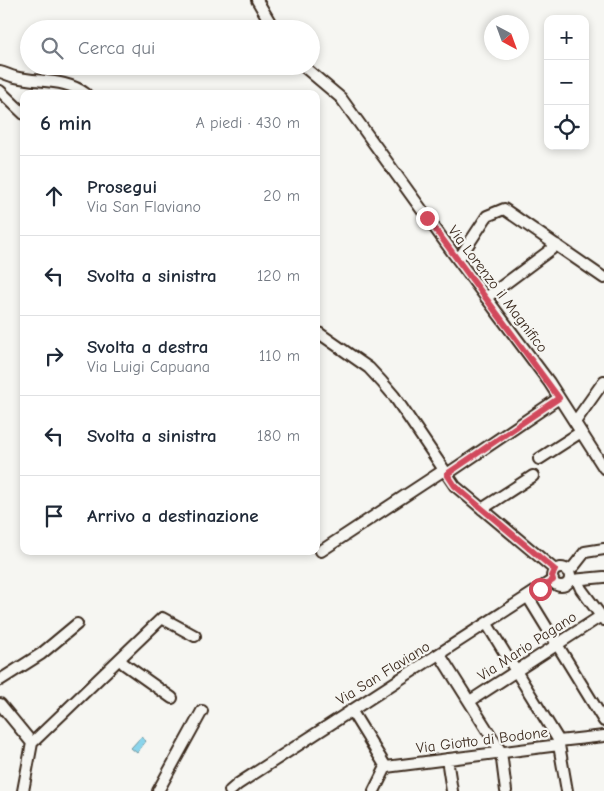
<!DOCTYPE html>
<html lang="it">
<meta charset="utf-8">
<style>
body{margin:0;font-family:"Comic Neue",sans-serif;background:#f2f2f3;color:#1f2937}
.controls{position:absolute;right:15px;top:15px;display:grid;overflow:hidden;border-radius:10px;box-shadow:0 2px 8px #0003}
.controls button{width:45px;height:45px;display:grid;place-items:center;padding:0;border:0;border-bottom:1px solid #e0e1e3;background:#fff;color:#1f2937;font:25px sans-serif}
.compass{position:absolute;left:484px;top:15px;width:45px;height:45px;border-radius:50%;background:#fff;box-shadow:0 2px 8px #0003;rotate:139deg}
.stop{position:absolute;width:15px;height:15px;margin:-11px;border:4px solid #d1495b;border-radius:50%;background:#fff}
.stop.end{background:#d1495b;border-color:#fff;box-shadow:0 1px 5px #0008}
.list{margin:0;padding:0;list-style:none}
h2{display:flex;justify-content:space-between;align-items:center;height:65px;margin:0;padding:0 20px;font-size:21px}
h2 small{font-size:16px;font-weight:400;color:#747a83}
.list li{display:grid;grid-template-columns:32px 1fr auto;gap:15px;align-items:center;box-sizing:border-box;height:80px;padding:0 20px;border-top:1px solid #e0e1e3}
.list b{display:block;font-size:19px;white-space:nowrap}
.list p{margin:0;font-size:16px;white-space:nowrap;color:#747a83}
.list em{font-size:16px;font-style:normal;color:#747a83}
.icon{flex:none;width:28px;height:28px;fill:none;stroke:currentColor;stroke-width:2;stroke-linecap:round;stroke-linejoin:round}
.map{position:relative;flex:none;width:604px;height:791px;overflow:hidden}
.search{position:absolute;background:#fff;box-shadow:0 2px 8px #0003;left:20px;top:20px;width:300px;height:55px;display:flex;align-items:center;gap:12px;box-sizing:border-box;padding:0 18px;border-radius:28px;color:#747a83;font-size:19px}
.panel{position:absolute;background:#fff;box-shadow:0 2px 8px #0003;left:20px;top:90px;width:300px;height:465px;border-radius:10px}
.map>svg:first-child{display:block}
.water{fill:#8ad4eb;stroke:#6a9099}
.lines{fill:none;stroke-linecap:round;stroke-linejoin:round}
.minor-casing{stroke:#3b2a1e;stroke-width:14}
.minor{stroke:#f6f6f2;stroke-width:10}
.route{stroke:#d1495b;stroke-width:6}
.labels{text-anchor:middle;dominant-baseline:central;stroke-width:4.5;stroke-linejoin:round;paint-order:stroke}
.street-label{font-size:15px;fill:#3b2a1e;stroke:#f6f6f2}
</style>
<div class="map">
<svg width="604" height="791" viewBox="0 0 604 791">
<rect width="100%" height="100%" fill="#f6f6f2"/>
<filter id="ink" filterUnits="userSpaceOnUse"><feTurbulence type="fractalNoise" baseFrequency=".02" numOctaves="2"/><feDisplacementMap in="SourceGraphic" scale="10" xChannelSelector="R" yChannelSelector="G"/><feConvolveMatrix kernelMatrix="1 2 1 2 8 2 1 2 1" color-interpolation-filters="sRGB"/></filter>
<g filter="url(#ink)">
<path class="water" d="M141 737 146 741 137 753 131 748Z"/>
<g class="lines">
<g class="minor-casing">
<path id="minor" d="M257 0 274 29
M303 66 341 98 458 260 549 382 604 468
M0 72C5 73 10 76 15 77 39 83 65 78 86 94
M0 91 24 114
M458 260 487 216 504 209 604 278
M486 298 557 245
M316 331 369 368 382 382 394 396 455 486 555 570
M575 422 604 381
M539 459 581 432
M447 474 559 398
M482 509 533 476
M321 551 444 470
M552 577a9 9 0 1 1 18 0a9 9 0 1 1-18 0Z
M567 571 574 566 585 552 604 549
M572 580 604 577
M577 580 581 589 604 620
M528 597 604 721
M487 624 559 741
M440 655 501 752 506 791
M120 659 124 664 172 698
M0 680 41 654 77 624
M470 701 601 616
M0 704 32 743 23 791
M351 710 386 767
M32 743 162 618 195 636
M559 745 567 791
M447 759 452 791
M158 791 202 711
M230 791 238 784C342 716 448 649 553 580
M374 791 386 767 559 745V741L604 736"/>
</g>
<use href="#minor" class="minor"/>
</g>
</g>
<g class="lines" filter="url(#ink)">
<path class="route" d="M427 218 559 398 447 474 455 486 555 570 552 576 553 580 540 589"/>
</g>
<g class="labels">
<g class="street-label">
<text transform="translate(498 289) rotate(53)">Via Lorenzo il Magnifico</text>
<text transform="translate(527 646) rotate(-33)">Via Mario Pagano</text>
<text transform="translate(383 673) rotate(-32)">Via San Flaviano</text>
<text transform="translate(482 740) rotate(-7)">Via Giotto di Bodone</text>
</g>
</g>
</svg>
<div class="controls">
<button>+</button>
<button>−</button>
<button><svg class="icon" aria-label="locate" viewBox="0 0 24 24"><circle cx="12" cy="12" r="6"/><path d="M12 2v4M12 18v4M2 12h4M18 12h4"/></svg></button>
</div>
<svg class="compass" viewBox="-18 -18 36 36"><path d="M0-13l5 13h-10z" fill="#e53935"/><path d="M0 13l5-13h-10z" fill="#747a83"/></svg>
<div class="stop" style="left:540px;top:589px"></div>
<div class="stop end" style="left:427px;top:218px"></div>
<div class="search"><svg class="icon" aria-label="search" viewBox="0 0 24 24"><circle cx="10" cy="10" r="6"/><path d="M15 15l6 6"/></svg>Cerca qui</div>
<section class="panel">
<h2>6 min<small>A piedi · 430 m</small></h2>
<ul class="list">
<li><svg class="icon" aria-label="ahead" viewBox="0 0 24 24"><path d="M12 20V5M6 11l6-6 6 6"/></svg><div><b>Prosegui</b><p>Via San Flaviano</p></div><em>20 m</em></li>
<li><svg class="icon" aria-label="left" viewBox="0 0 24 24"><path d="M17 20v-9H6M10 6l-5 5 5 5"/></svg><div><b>Svolta a sinistra</b></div><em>120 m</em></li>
<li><svg class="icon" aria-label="right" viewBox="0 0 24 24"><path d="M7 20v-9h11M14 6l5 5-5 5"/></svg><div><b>Svolta a destra</b><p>Via Luigi Capuana</p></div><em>110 m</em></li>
<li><svg class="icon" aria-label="left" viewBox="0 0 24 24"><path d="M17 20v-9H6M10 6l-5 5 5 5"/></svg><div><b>Svolta a sinistra</b></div><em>180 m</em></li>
<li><svg class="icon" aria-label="arrive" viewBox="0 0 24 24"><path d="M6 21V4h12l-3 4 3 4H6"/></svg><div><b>Arrivo a destinazione</b></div></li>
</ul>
</section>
</div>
